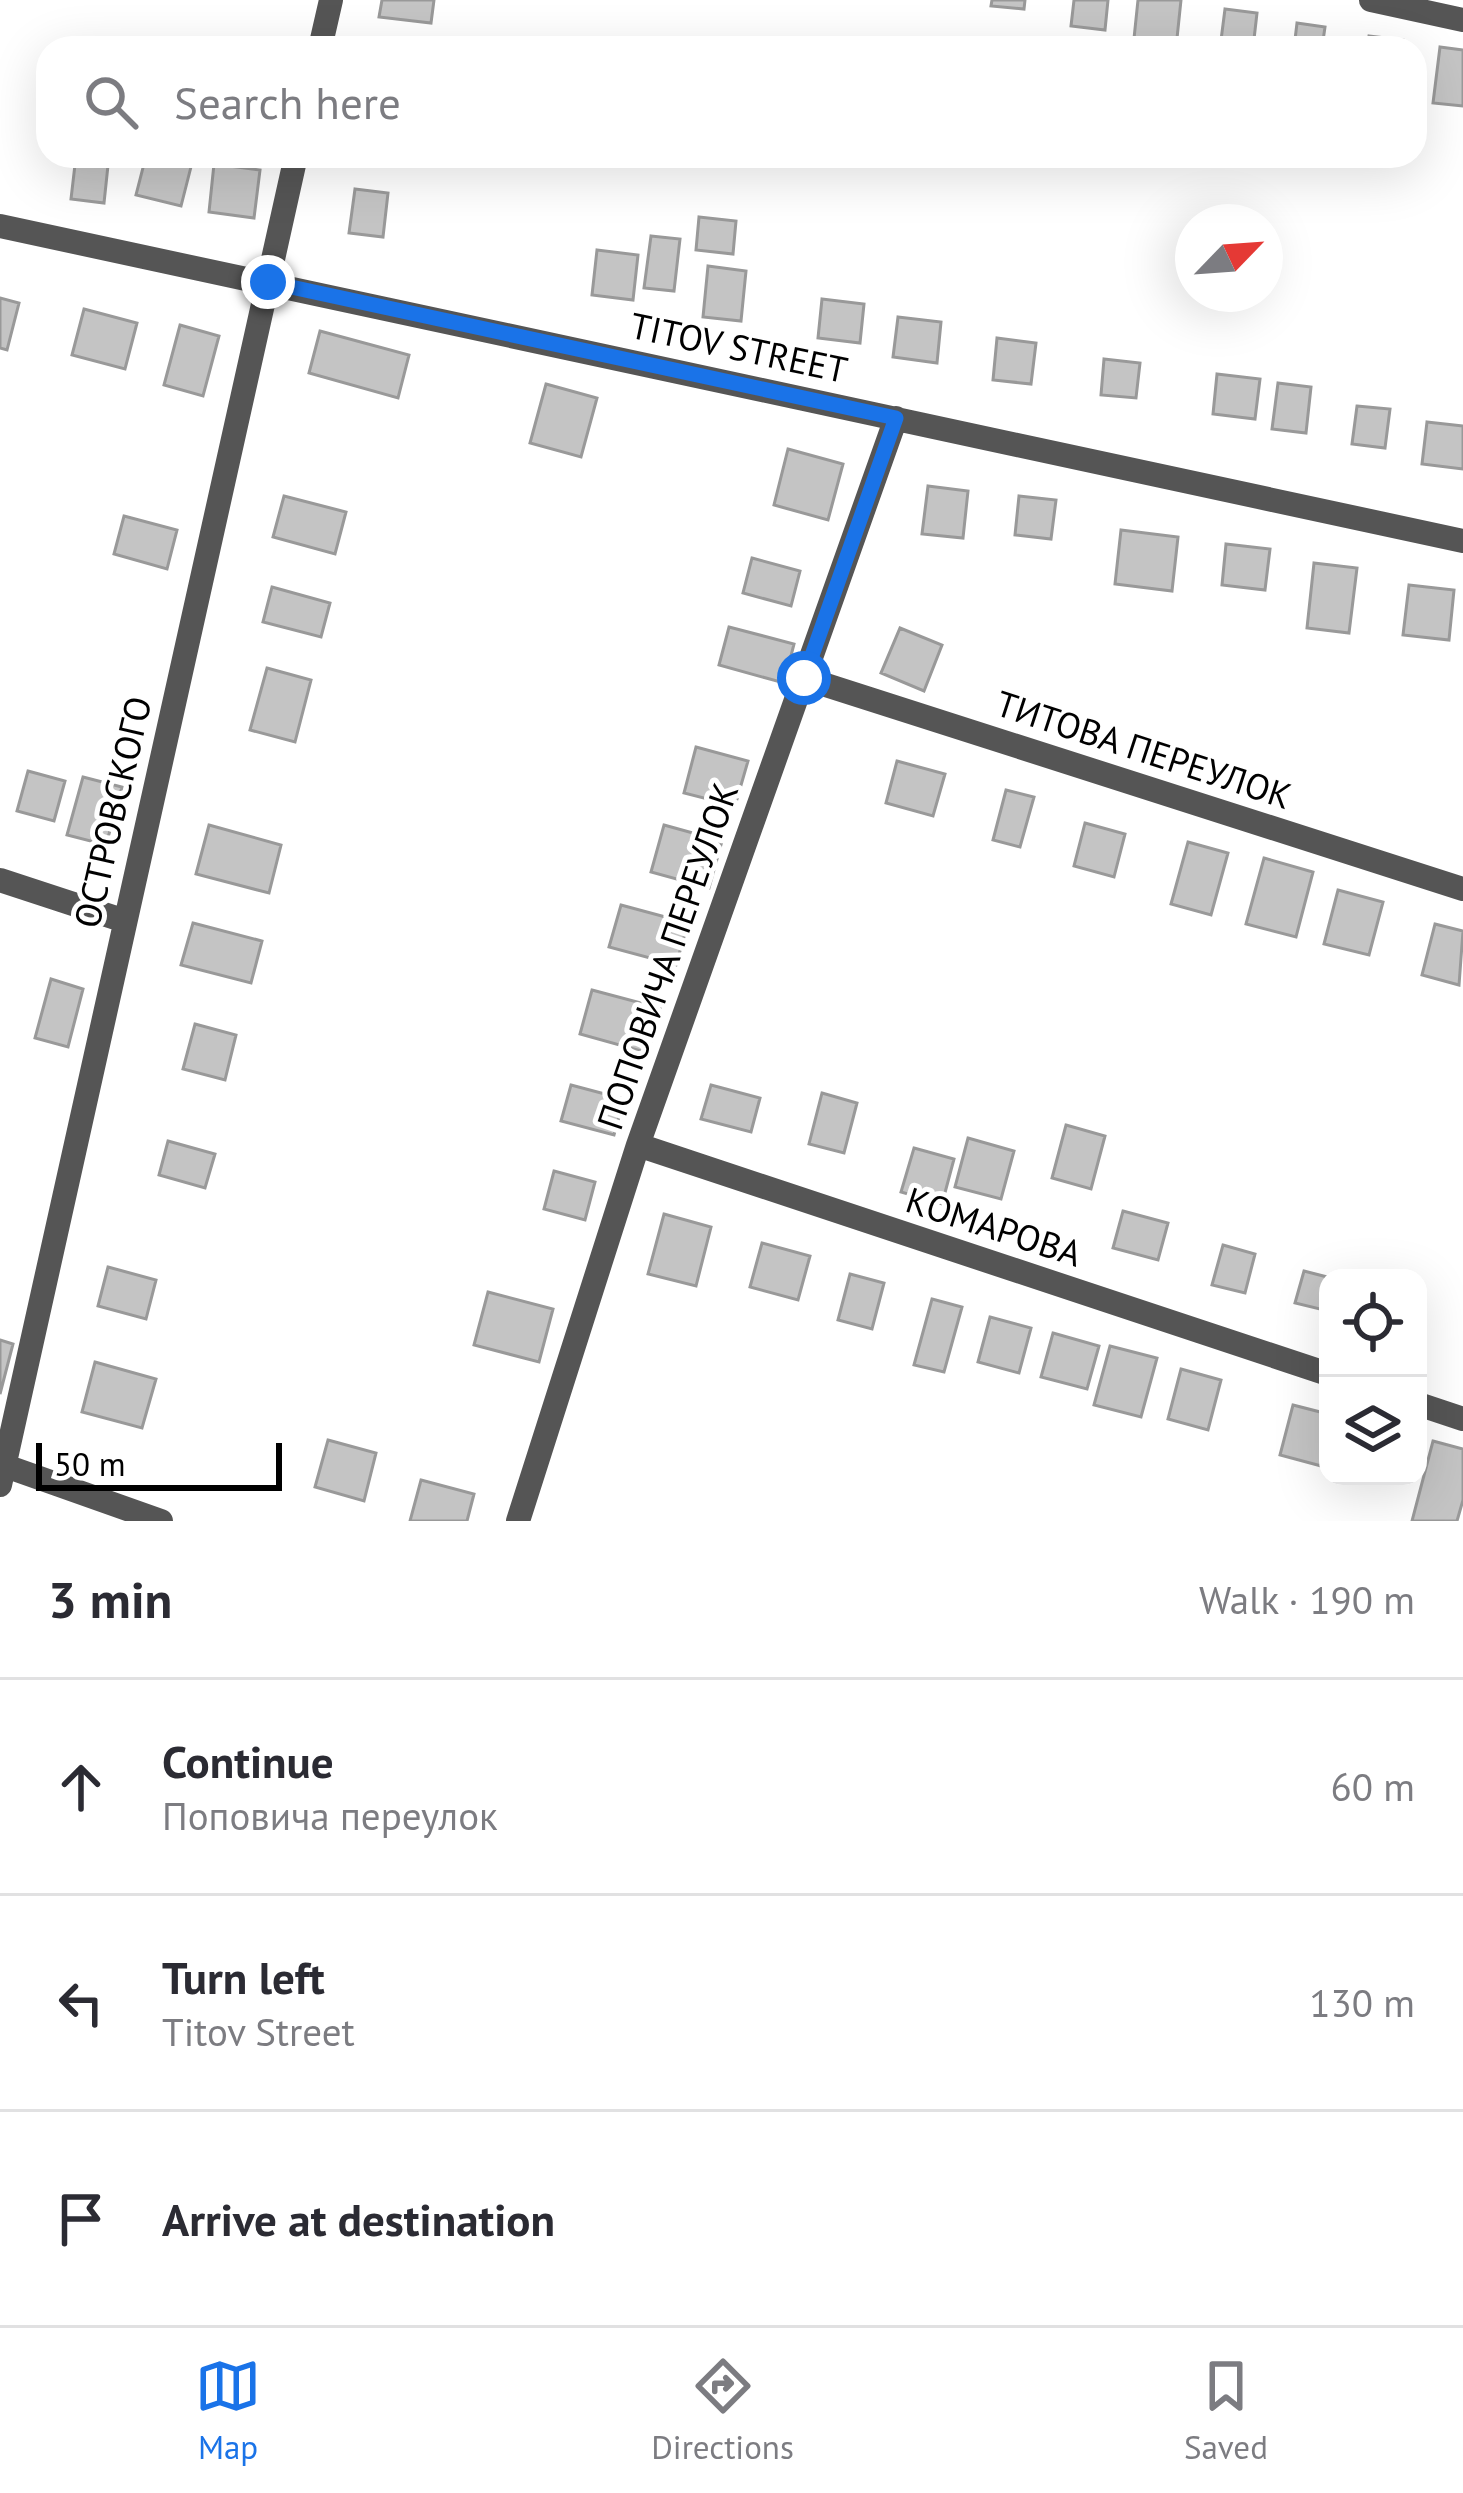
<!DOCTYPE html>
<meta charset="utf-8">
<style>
body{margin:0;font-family:"PT Sans",sans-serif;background:#f2f2f3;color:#2b2b33}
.controls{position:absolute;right:36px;bottom:36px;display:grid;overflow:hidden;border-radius:24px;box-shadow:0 12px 48px #0002}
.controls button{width:108px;height:108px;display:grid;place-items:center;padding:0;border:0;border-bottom:3px solid #e1e1e2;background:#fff;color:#2b2b33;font:60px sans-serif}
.compass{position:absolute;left:1175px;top:204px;width:108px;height:108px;border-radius:50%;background:#fff;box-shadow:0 12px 48px #0002;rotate:65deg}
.scale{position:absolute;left:36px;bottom:30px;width:246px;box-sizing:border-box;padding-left:12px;border:6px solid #000;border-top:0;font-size:33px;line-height:42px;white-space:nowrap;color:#000;-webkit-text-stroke:9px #fff;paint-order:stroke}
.stop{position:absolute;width:36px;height:36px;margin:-27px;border:9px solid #1a73e8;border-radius:50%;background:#fff}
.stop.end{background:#1a73e8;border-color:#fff;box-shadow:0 3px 12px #0008}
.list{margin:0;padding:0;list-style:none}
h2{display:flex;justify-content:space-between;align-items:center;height:156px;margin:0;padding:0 48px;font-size:51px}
h2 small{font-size:39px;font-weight:400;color:#7c7c81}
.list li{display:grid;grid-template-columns:78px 1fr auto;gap:36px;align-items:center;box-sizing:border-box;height:216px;padding:0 48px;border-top:3px solid #e1e1e2}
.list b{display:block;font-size:45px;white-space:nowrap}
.list p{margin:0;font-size:39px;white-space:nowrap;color:#7c7c81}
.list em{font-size:39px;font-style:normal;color:#7c7c81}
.icon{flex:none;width:66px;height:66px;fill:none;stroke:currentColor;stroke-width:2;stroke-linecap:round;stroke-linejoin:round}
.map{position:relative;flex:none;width:1463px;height:1521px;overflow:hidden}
.search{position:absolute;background:#fff;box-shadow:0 12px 48px #0002;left:36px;right:36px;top:36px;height:132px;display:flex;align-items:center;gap:30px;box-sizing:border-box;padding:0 42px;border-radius:36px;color:#7c7c81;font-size:45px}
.sheet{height:804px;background:#fff}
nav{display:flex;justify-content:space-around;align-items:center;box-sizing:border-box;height:168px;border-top:3px solid #e1e1e2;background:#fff;font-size:33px;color:#7c7c81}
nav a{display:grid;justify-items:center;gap:6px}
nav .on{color:#1a73e8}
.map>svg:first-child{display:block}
.building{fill:#c4c4c4;stroke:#999;stroke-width:3}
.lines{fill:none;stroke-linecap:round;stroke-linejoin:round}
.minor{stroke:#555;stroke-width:24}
.route{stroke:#1a73e8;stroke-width:15}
.labels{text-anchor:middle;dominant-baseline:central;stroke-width:10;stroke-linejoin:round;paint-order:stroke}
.street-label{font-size:36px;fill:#000;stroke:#fff}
</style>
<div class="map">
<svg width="1463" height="1521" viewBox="0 0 1463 1521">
<rect width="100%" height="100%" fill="#fff"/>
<path class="building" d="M382 0H434L431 23 379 17Z
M992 0H1025L1024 9 991 6Z
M1074 0H1108L1105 30 1071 26Z
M1138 0H1181L1176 48H1133Z
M1225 9 1257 13 1253 48H1220Z
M1297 23 1325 27 1322 48H1294Z
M1369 36 1403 40 1402 48H1367Z
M1440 47 1463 50V106L1433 103Z
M76 156H109L104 203 71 199Z
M146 156 193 159 181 206 136 195Z
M214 164 260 170 254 218 209 212Z
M355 189 388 193 383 237 349 233Z
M699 217 736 221 733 254 696 250Z
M651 236 680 239 674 291 644 288Z
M597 250 638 255 633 300 592 295Z
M708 266 746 271 741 321 703 317Z
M0 298 19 303 7 350 0 348Z
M822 299 864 304 860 343 818 338Z
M84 309 137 323 125 369 72 355Z
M898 317 941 322 937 363 893 357Z
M180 325 219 336 203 396 164 385Z
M320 331 409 355 398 398 309 373Z
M997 338 1036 343 1031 384 993 380Z
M1104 359 1140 363 1136 398 1101 395Z
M1217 374 1260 379 1255 419 1213 414Z
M1278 383 1311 387 1306 433 1272 429Z
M546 384 597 398 581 457 530 443Z
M1357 406 1390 409 1385 448 1352 444Z
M1427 422 1463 426V469L1422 464Z
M788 449 843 464 828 520 774 505Z
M928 486 968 491 963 538 922 534Z
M284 496 346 512 335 554 273 537Z
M1019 496 1056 500 1051 539 1015 535Z
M124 516 177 530 167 569 114 554Z
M1121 530 1178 537 1172 591 1115 584Z
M1226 544 1270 549 1265 590 1222 585Z
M752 558 800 571 791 606 743 593Z
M1314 563 1357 568 1349 633 1307 628Z
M1409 585 1454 590 1449 640 1403 635Z
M272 587 330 603 321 637 263 622Z
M729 627 794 644 784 683 719 665Z
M900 628 942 645 924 691 881 673Z
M267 668 311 680 295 742 250 730Z
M696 747 748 761 735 806 684 793Z
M897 761 945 774 933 816 886 803Z
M28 771 65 781 54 821 17 811Z
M83 777 122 787 106 845 67 835Z
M1006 790 1034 797 1020 847 993 840Z
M1085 823 1125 834 1114 877 1074 866Z
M209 825 281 845 269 893 196 874Z
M664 825 722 841 709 888 651 872Z
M1188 842 1228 853 1211 915 1171 904Z
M1264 858 1313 872 1296 937 1246 924Z
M1338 890 1383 902 1369 955 1324 944Z
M621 905 688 923 676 965 609 947Z
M193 923 262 941 251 983 181 965Z
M1435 924 1463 931 1459 985 1422 975Z
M51 979 83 989 68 1047 35 1038Z
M592 990 660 1008 648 1053 580 1034Z
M195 1024 236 1035 225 1080 183 1069Z
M571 1085 624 1099 614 1135 561 1121Z
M711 1085 760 1098 751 1132 701 1119Z
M822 1093 857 1103 844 1153 809 1144Z
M1066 1125 1105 1136 1091 1189 1052 1178Z
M968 1138 1014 1151 1001 1199 955 1187Z
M168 1141 215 1154 205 1188 159 1175Z
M914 1148 954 1159 942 1204 901 1192Z
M554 1171 595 1182 585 1220 544 1209Z
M1123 1211 1168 1223 1158 1260 1113 1248Z
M664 1214 711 1227 696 1286 648 1274Z
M762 1243 810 1256 798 1300 750 1287Z
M1223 1245 1255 1254 1245 1293 1212 1285Z
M108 1267 156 1280 146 1319 98 1306Z
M1304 1271 1331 1278 1328 1311 1295 1303Z
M850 1274 884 1283 872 1329 838 1320Z
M488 1292 553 1309 539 1362 474 1345Z
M932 1299 962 1307 944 1372 914 1365Z
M990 1317 1031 1328 1019 1373 978 1362Z
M1053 1333 1099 1346 1087 1389 1041 1377Z
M0 1340 13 1344 0 1394Z
M1110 1346 1157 1358 1141 1417 1094 1405Z
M95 1362 156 1379 142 1428 82 1412Z
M1181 1369 1221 1380 1208 1430 1168 1419Z
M1293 1405 1328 1414 1325 1467 1280 1455Z
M328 1440 376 1453 364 1501 315 1487Z
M1433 1441 1463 1449V1500L1457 1521H1412Z
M421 1480 474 1494 467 1521H410Z"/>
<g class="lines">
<path class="minor" d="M1371 0 1463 20
M320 48 331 0
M0 226 1463 541
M804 678 1463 889
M0 880 125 921
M638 1145 1328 1374
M1418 1404 1463 1419
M0 1464 161 1521
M0 1485 296 156
M518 1521 638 1145 896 418"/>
</g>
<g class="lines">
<path class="route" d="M268 282 896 418 804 678"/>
</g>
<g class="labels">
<g class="street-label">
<text transform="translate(739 347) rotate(12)">TITOV STREET</text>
<text transform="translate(1144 749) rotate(18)">ТИТОВА ПЕРЕУЛОК</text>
<text transform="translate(112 812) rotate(-77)">ОСТРОВСКОГО</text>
<text transform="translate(667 956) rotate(-71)">ПОПОВИЧА ПЕРЕУЛОК</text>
<text transform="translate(994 1226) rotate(18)">КОМАРОВА</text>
</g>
</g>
</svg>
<div class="controls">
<button><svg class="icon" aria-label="locate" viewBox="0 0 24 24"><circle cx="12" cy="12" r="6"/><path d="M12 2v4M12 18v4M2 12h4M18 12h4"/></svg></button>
<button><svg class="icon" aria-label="layers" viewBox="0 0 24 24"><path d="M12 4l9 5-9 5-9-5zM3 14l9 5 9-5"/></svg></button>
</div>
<svg class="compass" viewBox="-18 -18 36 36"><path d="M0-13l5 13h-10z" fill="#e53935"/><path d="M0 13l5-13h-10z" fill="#7c7c81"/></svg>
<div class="scale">50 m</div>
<div class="stop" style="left:804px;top:678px"></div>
<div class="stop end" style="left:268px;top:282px"></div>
<div class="search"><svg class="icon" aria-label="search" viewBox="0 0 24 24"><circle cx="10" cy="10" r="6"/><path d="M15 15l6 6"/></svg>Search here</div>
</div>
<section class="sheet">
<h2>3 min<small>Walk · 190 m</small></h2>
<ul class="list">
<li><svg class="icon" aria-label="ahead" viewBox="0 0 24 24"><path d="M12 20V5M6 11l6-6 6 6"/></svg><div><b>Continue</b><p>Поповича переулок</p></div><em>60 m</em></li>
<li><svg class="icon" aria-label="left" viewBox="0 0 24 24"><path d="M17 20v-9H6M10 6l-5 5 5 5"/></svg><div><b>Turn left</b><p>Titov Street</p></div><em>130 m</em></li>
<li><svg class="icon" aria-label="arrive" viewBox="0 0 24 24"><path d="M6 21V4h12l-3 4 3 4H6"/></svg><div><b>Arrive at destination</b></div></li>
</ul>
</section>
<nav>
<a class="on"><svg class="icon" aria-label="map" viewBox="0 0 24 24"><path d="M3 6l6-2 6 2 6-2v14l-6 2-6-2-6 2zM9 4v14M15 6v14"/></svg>Map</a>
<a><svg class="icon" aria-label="directions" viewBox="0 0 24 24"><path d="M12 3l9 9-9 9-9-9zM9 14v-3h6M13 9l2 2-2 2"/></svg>Directions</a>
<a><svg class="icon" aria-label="saved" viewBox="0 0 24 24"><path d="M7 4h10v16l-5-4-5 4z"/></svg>Saved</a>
</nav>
